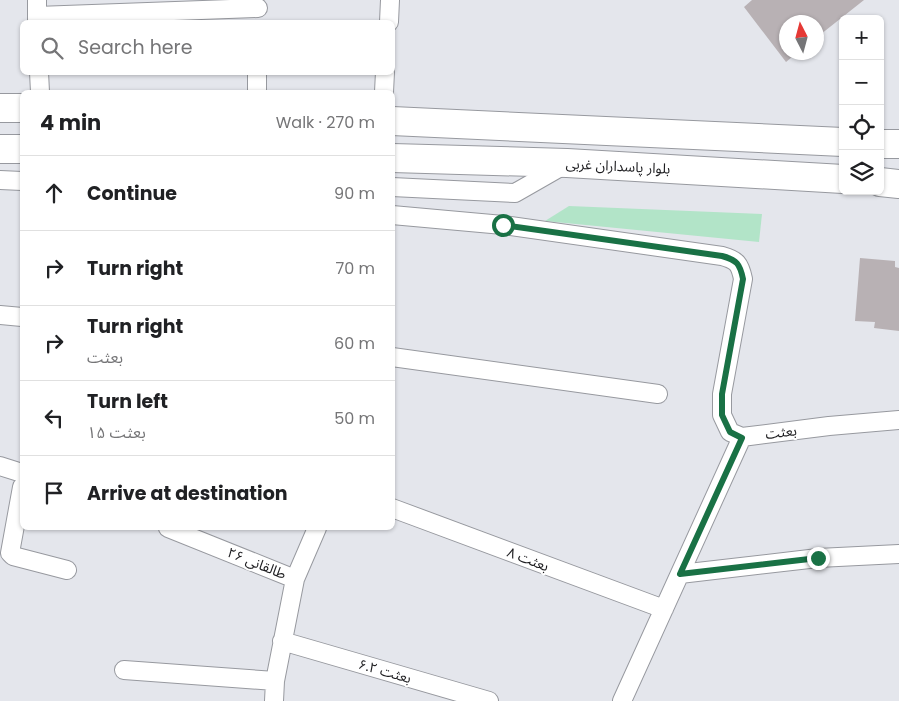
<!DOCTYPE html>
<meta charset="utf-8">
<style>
body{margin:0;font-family:Poppins,"Noto Sans Arabic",sans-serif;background:#f6f6f6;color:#202124}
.controls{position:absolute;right:15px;top:15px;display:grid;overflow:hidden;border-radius:8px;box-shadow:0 1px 4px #0004}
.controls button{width:45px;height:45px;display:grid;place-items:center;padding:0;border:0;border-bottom:1px solid #e0e0e0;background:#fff;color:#202124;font:25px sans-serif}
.compass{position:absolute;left:779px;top:15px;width:45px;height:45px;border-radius:50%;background:#fff;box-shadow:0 1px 4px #0004;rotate:354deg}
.stop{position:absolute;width:15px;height:15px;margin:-11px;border:4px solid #197145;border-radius:50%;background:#fff}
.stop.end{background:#197145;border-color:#fff;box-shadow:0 1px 5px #0008}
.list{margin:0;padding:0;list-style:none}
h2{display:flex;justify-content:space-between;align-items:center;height:65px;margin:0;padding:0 20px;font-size:21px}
h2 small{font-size:16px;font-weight:400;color:#757577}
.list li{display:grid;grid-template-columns:32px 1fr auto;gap:15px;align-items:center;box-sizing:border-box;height:75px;padding:0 20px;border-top:1px solid #e0e0e0}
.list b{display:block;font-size:19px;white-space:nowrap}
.list p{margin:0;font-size:16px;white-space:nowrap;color:#757577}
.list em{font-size:16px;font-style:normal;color:#757577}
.icon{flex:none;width:28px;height:28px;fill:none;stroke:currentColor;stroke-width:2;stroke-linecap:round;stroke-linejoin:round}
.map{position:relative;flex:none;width:899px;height:701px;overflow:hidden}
.search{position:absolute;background:#fff;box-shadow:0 1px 4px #0004;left:20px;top:20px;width:375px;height:55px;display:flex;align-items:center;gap:12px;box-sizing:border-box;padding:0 18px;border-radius:8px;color:#757577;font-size:19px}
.panel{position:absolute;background:#fff;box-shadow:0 1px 4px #0004;left:20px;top:90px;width:375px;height:440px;border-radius:8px}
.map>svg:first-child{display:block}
.green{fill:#b2e4c8}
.building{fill:#b8b1b4}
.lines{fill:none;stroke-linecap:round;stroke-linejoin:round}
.minor-casing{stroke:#97999f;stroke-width:20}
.primary-casing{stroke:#97999f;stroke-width:30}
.minor{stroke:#fff;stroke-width:18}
.primary{stroke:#fff;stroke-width:28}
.route{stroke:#197145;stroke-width:6}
.labels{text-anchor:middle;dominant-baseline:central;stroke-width:4;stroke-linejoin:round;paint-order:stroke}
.street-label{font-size:14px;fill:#1d1d20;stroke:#fff}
</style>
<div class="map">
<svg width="899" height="701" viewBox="0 0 899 701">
<rect width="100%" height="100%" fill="#e4e6ec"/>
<path class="green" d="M569 206 762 214 759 242 545 221Z"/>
<path class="building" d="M752 0H864L816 38V22H786V52H798L786 62 744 7Z
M860 258 895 261V267L899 268V331L874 328 875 322 855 321Z"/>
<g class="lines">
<g class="minor-casing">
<path id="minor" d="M37 16 258 8
M37 22V0
M389 22 390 0
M39 72 40 92
M257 92V72
M384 92 385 72
M0 180 22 181
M392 187 515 193 564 165
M392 215 503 225 722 256C737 260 740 264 743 279L722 394V415L730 432 742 437
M0 315 22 317
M392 357 658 394
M742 437 829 426 899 420
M0 466 22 473
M22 487 10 553 13 556 67 570
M392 508 664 609
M168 528 295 579 317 528
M680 574 818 558 899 554
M282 641 489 701
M124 670 275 681
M274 701 275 681 295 579
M622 701 742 437"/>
</g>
<g class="primary-casing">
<path id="primary" d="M0 108H22
M392 121 843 142
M880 144H899
M0 149H22
M392 158 567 163 843 179
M880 182 899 184"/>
</g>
<use href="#minor" class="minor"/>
<use href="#primary" class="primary"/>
</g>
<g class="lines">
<path class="route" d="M503 225 722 256C737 260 740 264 743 279L722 394V415L730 432 742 438 680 574 818 558"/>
</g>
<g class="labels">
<g class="street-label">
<text transform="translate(618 166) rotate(3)">بلوار پاسداران غربی</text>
<text transform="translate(781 432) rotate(-7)">بعثت</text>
<text transform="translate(528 559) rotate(21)">بعثت ۸</text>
<text transform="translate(257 563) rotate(22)">طالقانی ۲۶</text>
<text transform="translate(385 671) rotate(16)">بعثت ۶.۲</text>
</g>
</g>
</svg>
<div class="controls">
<button>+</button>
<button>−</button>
<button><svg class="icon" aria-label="locate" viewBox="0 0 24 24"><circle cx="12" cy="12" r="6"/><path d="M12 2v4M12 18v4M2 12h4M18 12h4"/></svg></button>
<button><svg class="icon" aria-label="layers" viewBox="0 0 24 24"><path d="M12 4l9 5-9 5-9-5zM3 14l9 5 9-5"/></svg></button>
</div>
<svg class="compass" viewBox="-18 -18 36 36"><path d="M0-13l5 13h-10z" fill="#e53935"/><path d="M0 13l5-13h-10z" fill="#757577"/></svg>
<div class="stop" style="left:503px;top:225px"></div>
<div class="stop end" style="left:818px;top:558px"></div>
<div class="search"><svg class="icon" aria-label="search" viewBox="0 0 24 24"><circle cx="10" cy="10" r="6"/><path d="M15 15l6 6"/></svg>Search here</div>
<section class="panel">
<h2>4 min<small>Walk · 270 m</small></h2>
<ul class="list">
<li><svg class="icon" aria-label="ahead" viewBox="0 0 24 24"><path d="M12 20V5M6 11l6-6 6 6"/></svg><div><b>Continue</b></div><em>90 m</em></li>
<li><svg class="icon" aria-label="right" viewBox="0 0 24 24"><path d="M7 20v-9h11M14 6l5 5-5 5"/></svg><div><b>Turn right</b></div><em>70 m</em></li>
<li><svg class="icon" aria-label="right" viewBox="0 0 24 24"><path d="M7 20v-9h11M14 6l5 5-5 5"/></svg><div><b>Turn right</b><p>بعثت</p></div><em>60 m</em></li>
<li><svg class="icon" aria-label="left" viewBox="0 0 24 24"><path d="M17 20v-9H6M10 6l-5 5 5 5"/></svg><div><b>Turn left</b><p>بعثت ۱۵</p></div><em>50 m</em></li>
<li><svg class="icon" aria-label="arrive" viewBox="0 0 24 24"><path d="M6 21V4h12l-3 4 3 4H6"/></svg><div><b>Arrive at destination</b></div></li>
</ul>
</section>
</div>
